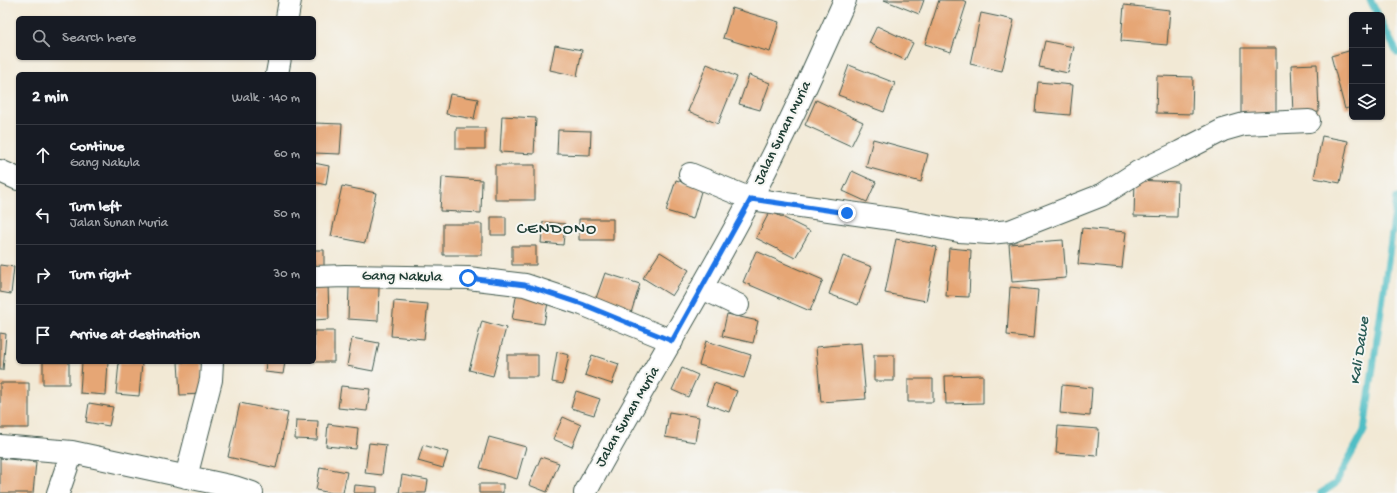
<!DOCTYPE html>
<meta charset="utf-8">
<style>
body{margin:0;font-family:"Gochi Hand",sans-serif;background:#20242c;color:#f1f3f6}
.controls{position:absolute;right:12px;top:12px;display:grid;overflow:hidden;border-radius:6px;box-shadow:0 1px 3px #0004}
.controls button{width:36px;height:36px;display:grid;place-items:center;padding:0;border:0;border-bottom:1px solid #363941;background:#171b24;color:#f1f3f6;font:20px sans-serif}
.stop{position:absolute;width:12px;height:12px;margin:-9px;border:3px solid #1a73e8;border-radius:50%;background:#fff}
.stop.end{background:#1a73e8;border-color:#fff;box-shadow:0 1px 4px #0008}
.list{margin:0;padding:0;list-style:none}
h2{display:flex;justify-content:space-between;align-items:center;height:52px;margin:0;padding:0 16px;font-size:17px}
h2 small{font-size:13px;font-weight:400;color:#9ea1a6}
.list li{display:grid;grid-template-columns:26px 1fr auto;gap:12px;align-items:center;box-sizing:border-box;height:60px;padding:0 16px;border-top:1px solid #363941}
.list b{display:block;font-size:15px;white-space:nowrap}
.list p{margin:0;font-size:13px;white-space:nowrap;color:#9ea1a6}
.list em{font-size:13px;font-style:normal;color:#9ea1a6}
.icon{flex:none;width:22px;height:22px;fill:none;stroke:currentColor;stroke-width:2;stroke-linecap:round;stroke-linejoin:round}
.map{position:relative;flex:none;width:1397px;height:493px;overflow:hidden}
.search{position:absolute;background:#171b24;box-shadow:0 1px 3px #0004;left:16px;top:16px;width:300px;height:44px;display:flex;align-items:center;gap:10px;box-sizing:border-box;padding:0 14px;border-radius:6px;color:#9ea1a6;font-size:15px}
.panel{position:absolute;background:#171b24;box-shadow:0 1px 3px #0004;left:16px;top:72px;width:300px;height:292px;border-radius:6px}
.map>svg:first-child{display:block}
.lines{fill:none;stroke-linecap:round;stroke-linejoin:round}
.stream{stroke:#50bec5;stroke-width:7}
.building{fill:#e6a675}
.street-casing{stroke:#3f574c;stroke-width:24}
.primary-casing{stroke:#3f574c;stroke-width:24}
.street{stroke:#fff;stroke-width:22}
.primary{stroke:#fff;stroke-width:22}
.route{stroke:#1a73e8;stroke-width:5}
.labels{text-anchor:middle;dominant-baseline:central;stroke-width:4;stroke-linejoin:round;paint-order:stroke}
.street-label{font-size:15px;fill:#1f3d34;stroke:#f6f6f2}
.water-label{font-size:16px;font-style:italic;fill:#2b5d58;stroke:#f6f6f2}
.quarter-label{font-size:17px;letter-spacing:1px;fill:#1f3d34;stroke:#f6f6f2}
</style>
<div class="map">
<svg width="1397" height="493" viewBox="0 0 1397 493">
<rect width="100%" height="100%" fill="#f6f6f2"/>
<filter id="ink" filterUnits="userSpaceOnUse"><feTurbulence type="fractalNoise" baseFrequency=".025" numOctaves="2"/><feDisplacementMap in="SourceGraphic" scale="8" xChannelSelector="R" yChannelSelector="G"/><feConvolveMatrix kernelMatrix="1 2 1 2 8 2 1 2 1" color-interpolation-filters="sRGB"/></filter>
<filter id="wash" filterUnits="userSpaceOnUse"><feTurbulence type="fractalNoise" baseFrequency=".012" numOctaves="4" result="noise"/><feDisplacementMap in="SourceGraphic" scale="16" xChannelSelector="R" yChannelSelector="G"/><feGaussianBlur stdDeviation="0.9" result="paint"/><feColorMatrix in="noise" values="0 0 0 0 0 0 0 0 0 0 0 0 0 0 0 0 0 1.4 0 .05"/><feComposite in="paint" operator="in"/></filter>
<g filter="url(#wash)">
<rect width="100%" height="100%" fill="#f2e9d5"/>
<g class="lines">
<path class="stream" d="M1370 0 1378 15
M1382 23 1397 53
M1321 493 1335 484 1364 431 1397 198"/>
</g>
<g id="blocks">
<path class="building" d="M884 0H924L919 14Z
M939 0H962L967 2 951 52 925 44Z
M1124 5 1170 10 1167 45 1121 41Z
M732 8 779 22 770 52 723 38Z
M981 13 1014 20 1002 71 970 64Z
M877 26 913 43 905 60 869 43Z
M1045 41 1074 47 1068 73 1039 67Z
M555 45 582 50 577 76 550 70Z
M1241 48H1276V115H1241Z
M1352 50V107L1345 109 1331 56Z
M707 64 737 77 718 124 688 111Z
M1317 64 1319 112 1293 114 1291 65Z
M849 65 895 83 884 112 838 95Z
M749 75 770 83 760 110 739 104Z
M1157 76 1193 77 1192 114 1156 113Z
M1038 82 1073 85 1070 115 1035 112Z
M450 94 478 99 474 119 446 114Z
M816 100 863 122 851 146 805 125Z
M502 116 536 118 534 154 500 152Z
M314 123 342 124 340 154 314 153Z
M456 128H485V149H456Z
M558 130 591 131 590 155 557 154Z
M1322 136 1348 141 1340 183 1314 178Z
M873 139 928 154 921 182 866 167Z
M314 163 329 166 326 185 314 182Z
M495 165H535V200H495Z
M852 171 876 182 867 202 843 191Z
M442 177 482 180 481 213 440 211Z
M676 180 702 188 693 219 666 211Z
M1135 180 1178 182 1177 217 1134 216Z
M342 186 376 193 365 243 331 236Z
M770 211 810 231 795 258 756 238Z
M491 217H506V235H491Z
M579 219H613V240H579Z
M543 222 565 224 563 245 541 243Z
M443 224H482V255H443Z
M1082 228 1126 232 1122 268 1078 264Z
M896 239 937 247 926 301 885 293Z
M1063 240 1066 278 1012 282 1009 244Z
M512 246H536V265H512Z
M949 248 971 250 969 297 946 296Z
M314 250H324V270H314Z
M756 251 823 280 810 311 743 282Z
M660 252 689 270 672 296 643 278Z
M843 256 872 267 858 305 829 294Z
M0 265 14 267 11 294 0 292Z
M605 273 640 284 631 313 595 301Z
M328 284 329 319 314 320V285Z
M349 287H379L378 321 348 319Z
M1010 287 1038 290 1034 338 1007 335Z
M517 292 549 297 544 324 512 319Z
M394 301 428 304 424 339 391 336Z
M727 314 758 321 753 343 722 336Z
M482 321 506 328 493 376 469 370Z
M314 331H334V362H314Z
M0 333 6 334 3 370H0Z
M352 338 379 343 373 371 347 366Z
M706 341 751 355 744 378 699 365Z
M861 343 866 399 821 402 816 347Z
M557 352 569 355 563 384 552 382Z
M507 355H538V377H507Z
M592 355 619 364 612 384 585 375Z
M874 355H894V381H874Z
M43 362H69V384H43Z
M82 362H108L106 395 80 393Z
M119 362 142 363 139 396 116 394Z
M178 362H201L203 394 180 395Z
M266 362H285L283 374 265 372Z
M682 368 698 375 688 397 672 390Z
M983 375V403L946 404 945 376Z
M908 379H933V402H908Z
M0 383H29V428H0Z
M714 383 737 391 729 412 707 404Z
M1062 385 1092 388 1090 416 1060 413Z
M341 386 370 389 367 411 338 408Z
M576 391 600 399 594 415 571 408Z
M89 403 113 407 109 426 86 422Z
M240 403 288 413 276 468 228 457Z
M669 412 699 417 695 442 665 437Z
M563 417 581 425 572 447 553 439Z
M296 420 318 421 317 440 295 439Z
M328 424 358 428 356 449 326 446Z
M1058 426 1099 429 1097 456 1056 453Z
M489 437 526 447 517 479 480 468Z
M369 443 386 445 382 475 365 473Z
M423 445 448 452 443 468 418 461Z
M541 457 559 463 547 492 529 485Z
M0 458 36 462 33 493H0Z
M320 467 347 472 343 493H331L316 490Z
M402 475 428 480 426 493H399Z
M479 484H503V493H479Z
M355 485 377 487V493H354Z"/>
</g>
</g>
<g filter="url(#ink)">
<use href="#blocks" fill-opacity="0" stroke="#3f574c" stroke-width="1"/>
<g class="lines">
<g class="street-casing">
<path id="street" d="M287 18 290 0
M277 74 280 58
M0 171 18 179
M690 174 751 199 899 220 959 231 989 233 1010 231 1102 195 1138 172 1180 152 1223 130 1244 124 1309 121
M314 277 345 276 468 278 525 285 582 304 672 341
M702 288 738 305
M0 446 72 452 234 487 252 493
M186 477 211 380 212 362
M58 493 72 452"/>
</g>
<g class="primary-casing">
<path id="primary" d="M585 493C638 394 698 299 750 200 785 135 815 67 845 0"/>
</g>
<use href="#street" class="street"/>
<use href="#primary" class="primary"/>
</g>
</g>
<g class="lines" filter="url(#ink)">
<path class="route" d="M468 278 525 285 582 304 672 341 751 199 847 213"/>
</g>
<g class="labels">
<g class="street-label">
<text transform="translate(783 133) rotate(-64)">Jalan Sunan Muria</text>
<text transform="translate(402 277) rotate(1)">Gang Nakula</text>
<text transform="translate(628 417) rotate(-60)">Jalan Sunan Muria</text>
</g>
<g class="water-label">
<text transform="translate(1361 351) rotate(-82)">Kali Dawe</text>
</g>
<g class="quarter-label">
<text x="557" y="230">CENDONO</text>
</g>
</g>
</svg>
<div class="controls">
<button>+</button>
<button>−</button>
<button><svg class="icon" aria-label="layers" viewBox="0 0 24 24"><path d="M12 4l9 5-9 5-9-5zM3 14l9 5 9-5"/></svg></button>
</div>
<div class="stop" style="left:468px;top:278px"></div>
<div class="stop end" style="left:847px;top:213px"></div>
<div class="search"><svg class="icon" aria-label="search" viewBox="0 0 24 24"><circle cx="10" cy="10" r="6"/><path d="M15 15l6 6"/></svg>Search here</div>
<section class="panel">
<h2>2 min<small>Walk · 140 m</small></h2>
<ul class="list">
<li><svg class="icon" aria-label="ahead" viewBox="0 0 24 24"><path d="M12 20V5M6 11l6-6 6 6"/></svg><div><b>Continue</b><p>Gang Nakula</p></div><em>60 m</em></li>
<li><svg class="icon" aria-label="left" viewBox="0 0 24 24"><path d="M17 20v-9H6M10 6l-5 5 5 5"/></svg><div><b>Turn left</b><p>Jalan Sunan Muria</p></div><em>50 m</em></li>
<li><svg class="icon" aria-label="right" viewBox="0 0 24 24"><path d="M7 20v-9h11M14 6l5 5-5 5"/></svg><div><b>Turn right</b></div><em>30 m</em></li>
<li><svg class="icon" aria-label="arrive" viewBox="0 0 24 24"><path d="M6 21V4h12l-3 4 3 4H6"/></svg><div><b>Arrive at destination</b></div></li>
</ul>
</section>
</div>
